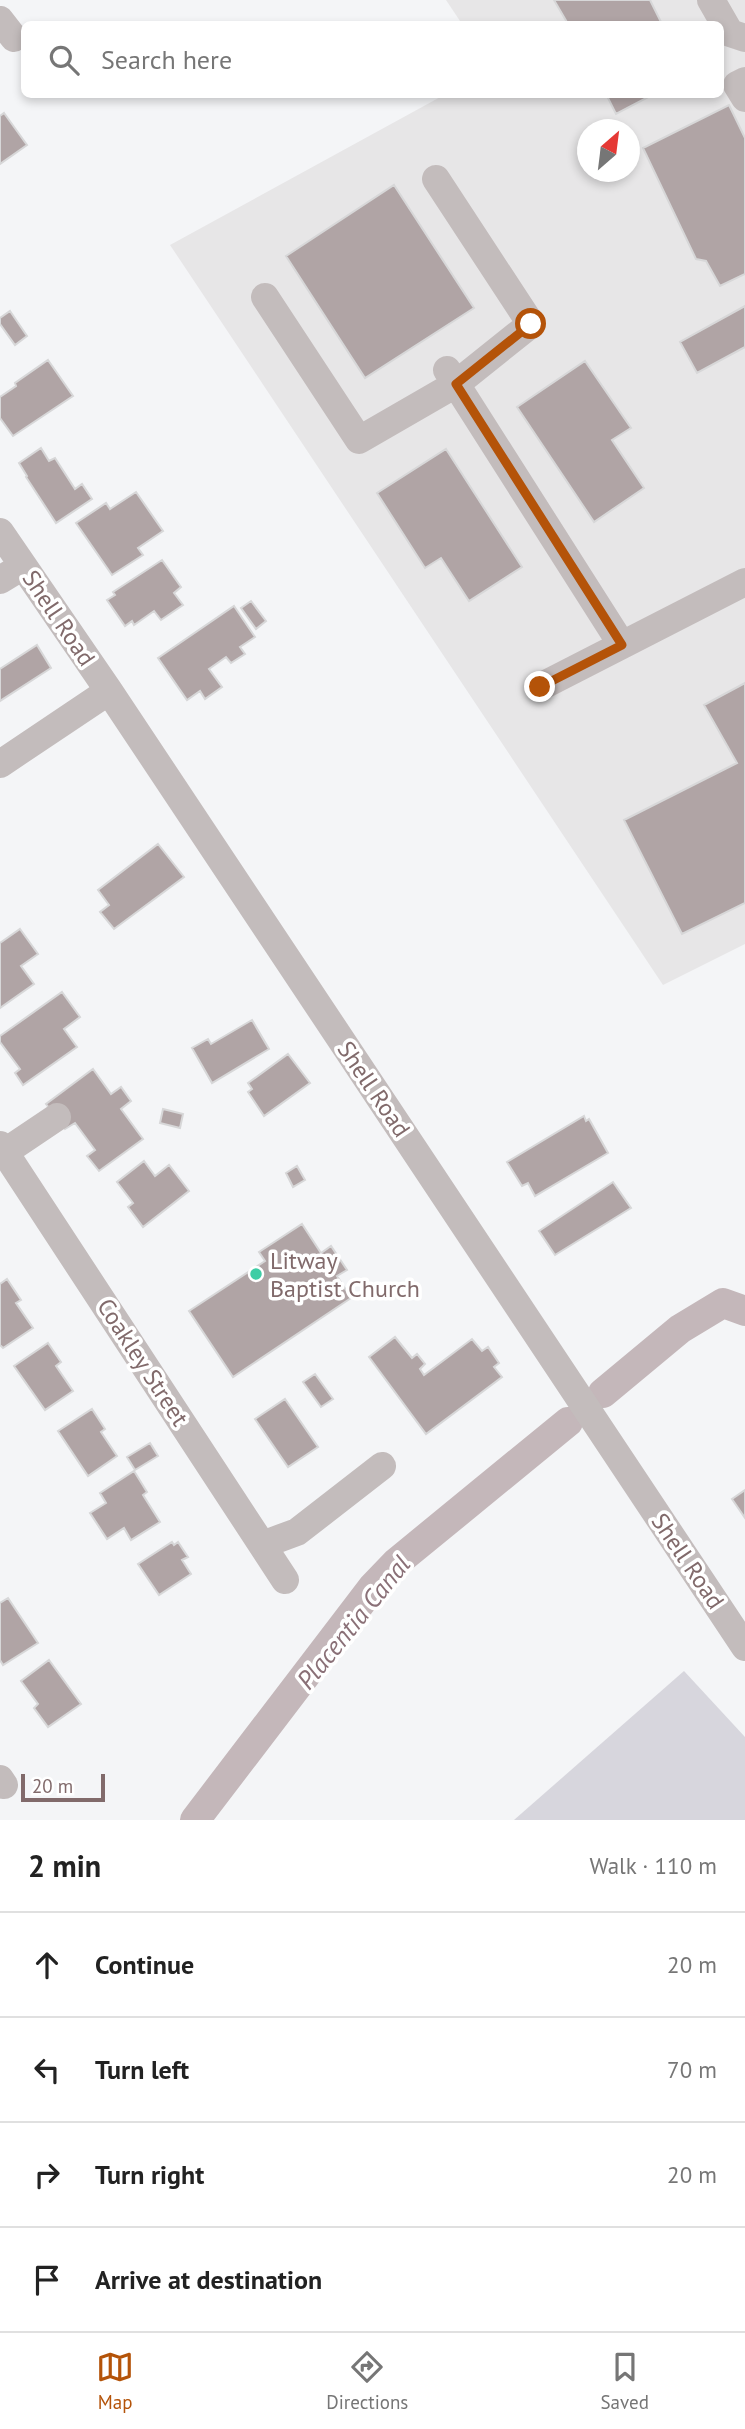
<!DOCTYPE html>
<meta charset="utf-8">
<style>
body{margin:0;font-family:"PT Sans",sans-serif;background:#f2f2f2;color:#222}
.compass{position:absolute;left:577px;top:119px;width:63px;height:63px;border-radius:50%;background:#fff;box-shadow:0 4px 10px #0003;rotate:28deg}
.scale{position:absolute;left:21px;bottom:18px;width:84px;box-sizing:border-box;padding-left:7px;border:4px solid #816a6b;border-top:0;font-size:19px;line-height:24px;white-space:nowrap;color:#816a6b;-webkit-text-stroke:5px #fff;paint-order:stroke}
.stop{position:absolute;width:21px;height:21px;margin:-16px;border:5px solid #b45309;border-radius:50%;background:#fff}
.stop.end{background:#b45309;border-color:#fff;box-shadow:0 2px 7px #0008}
.list{margin:0;padding:0;list-style:none}
h2{display:flex;justify-content:space-between;align-items:center;height:91px;margin:0;padding:0 28px;font-size:30px}
h2 small{font-size:23px;font-weight:400;color:#767676}
.list li{display:grid;grid-template-columns:46px 1fr auto;gap:21px;align-items:center;box-sizing:border-box;height:105px;padding:0 28px;border-top:2px solid #e0e0e0}
.list b{display:block;font-size:26px;white-space:nowrap}
.list em{font-size:23px;font-style:normal;color:#767676}
.icon{flex:none;width:38px;height:38px;fill:none;stroke:currentColor;stroke-width:2;stroke-linecap:round;stroke-linejoin:round}
.map{position:relative;flex:none;width:745px;height:1820px;overflow:hidden}
.search{position:absolute;background:#fff;box-shadow:0 4px 10px #0003;left:21px;right:21px;top:21px;height:77px;display:flex;align-items:center;gap:18px;box-sizing:border-box;padding:0 24px;border-radius:10px;color:#767676;font-size:26px}
.sheet{height:511px;background:#fff}
nav{display:flex;justify-content:space-around;align-items:center;box-sizing:border-box;height:98px;border-top:2px solid #e0e0e0;background:#fff;font-size:19px;color:#767676}
nav a{display:grid;justify-items:center;gap:4px}
nav .on{color:#b45309}
.map>svg:first-child{display:block}
.built{fill:#e7e6e7;fill-rule:evenodd}
.green{fill:#d7d6dd}
.lines{fill:none;stroke-linecap:round;stroke-linejoin:round}
.canal{stroke:#c4b7ba;stroke-width:30}
.building{fill:#b0a4a5;stroke:#d7d7d8;stroke-width:2}
.minor{stroke:#c3bcbc;stroke-width:28}
.route{stroke:#b45309;stroke-width:9}
.poi-dot{fill:#3ecda5;stroke:#fff;stroke-width:2.5}
.labels{text-anchor:middle;dominant-baseline:central;stroke-width:7;stroke-linejoin:round;paint-order:stroke}
.street-label{font-size:24px;fill:#816a6b;stroke:#fff}
.poi-label{font-size:24px;fill:#816a6b;stroke:#fff;text-anchor:start}
.water-label{font-size:26px;font-style:italic;fill:#8a7077;stroke:#fff}
</style>
<div class="map">
<svg width="745" height="1820" viewBox="0 0 745 1820">
<rect width="100%" height="100%" fill="#f4f5f7"/>
<path class="built" d="M446 0H745V944L663 985 170 245 444 95 720 94V24H462ZM588 130H630V172H588Z"/>
<path class="green" d="M684 1671 745 1737V1820H514Z"/>
<g class="lines">
<path class="canal" d="M603 1393 680 1329 723 1303 745 1311
M195 1820 372 1588 397 1562 568 1422"/>
</g>
<path class="building" d="M554 0H650L662 24H568Z
M606 94H654L616 114Z
M729 105 745 138V274L720 286 706 261 696 259 643 148Z
M4 113 27 145 0 164V116Z
M394 185 474 308 365 378 286 256Z
M745 306V347L697 373 680 342Z
M10 311 27 336 15 345 0 324V318Z
M48 360 73 396 13 436 0 418V397L16 386 15 383Z
M585 361 631 428 612 440 644 488 594 522 517 407Z
M41 448 49 461 55 458 75 489 82 484 92 499 56 523 26 477 27 476 19 463Z
M446 449 522 567 469 601 441 558 425 568 377 493Z
M136 492 163 531 138 548 143 555 112 575 76 523 106 503 110 509Z
M162 560 181 587 174 593 183 605 161 620 154 611 134 625 132 621 125 626 107 600 115 595 113 592Z
M251 601 266 621 256 629 241 608Z
M234 606 255 637 240 647 245 654 231 663 226 657 209 669 222 687 205 699 200 691 187 700 158 658Z
M37 645 51 668 0 701V669Z
M745 683V903L682 934 624 820 737 763 704 705Z
M158 844 184 877 114 929 100 912 109 905 98 890Z
M20 929 38 954 21 966 34 984 0 1008V943Z
M62 992 80 1017 64 1029 77 1047 23 1085 15 1073 20 1069 0 1042V1036Z
M252 1020 269 1049 212 1083 192 1048 208 1039 211 1044Z
M288 1054 310 1083 264 1116 248 1092 252 1089 248 1083Z
M93 1069 111 1094 121 1087 131 1101 121 1109 143 1139 99 1171 87 1156 95 1150 75 1123 65 1129 46 1104Z
M163 1109 183 1114 180 1128 160 1123Z
M584 1116 586 1121 589 1119 608 1153 535 1196 528 1183 522 1186 507 1162Z
M144 1161 155 1176 169 1165 189 1191 143 1227 128 1207 133 1203 117 1182Z
M297 1166 305 1180 293 1187 286 1173Z
M613 1182 631 1208 555 1255 539 1231Z
M302 1224 321 1253 331 1246 347 1270 337 1276 351 1298 233 1377 189 1311 265 1261 259 1252Z
M7 1279 21 1300 16 1303 33 1328 3 1348 0 1345V1284Z
M395 1337 412 1358 417 1354 425 1364 420 1369 424 1375 472 1339 482 1351 488 1347 499 1363 494 1367 502 1377 426 1434 369 1357Z
M48 1343 61 1362 56 1366 73 1391 45 1410 14 1366Z
M315 1374 333 1399 321 1407 303 1382Z
M285 1399 318 1447 288 1467 255 1419Z
M92 1409 105 1429 101 1432 117 1456 88 1476 58 1431Z
M150 1443 158 1456 135 1470 127 1457Z
M134 1471 147 1492 143 1495 160 1522 131 1540 124 1528 107 1539 90 1513 106 1503 100 1493Z
M745 1490V1518L732 1499Z
M172 1542 174 1545 178 1542 188 1557 182 1560 191 1574 159 1595 138 1564Z
M8 1598 38 1643 3 1665 0 1660V1603Z
M49 1660 81 1704 48 1727 34 1708 38 1704 21 1681Z"/>
<g class="lines">
<path class="minor" d="M711 0 730 33 745 38
M0 20 14 38
M745 81 737 85 745 98
M265 297 359 440 456 384 531 324 436 179
M447 370 622 645
M0 532 109 691 745 1647
M0 580 23 566
M540 687 745 582
M0 764 109 691
M0 1145 285 1580
M5 1152 57 1117
M262 1545 297 1532 382 1466
M0 1779 4 1785"/>
</g>
<g class="lines">
<path class="route" d="M531 324 456 384 622 645 540 687"/>
</g>
<circle class="poi-dot" cx="256" cy="1274" r="7"/>
<g class="labels">
<g class="street-label">
<text transform="translate(59 618) rotate(56)">Shell Road</text>
<text transform="translate(374 1089) rotate(56)">Shell Road</text>
<text transform="translate(143 1362) rotate(57)">Coakley Street</text>
<text transform="translate(688 1561) rotate(56)">Shell Road</text>
</g>
<g class="poi-label">
<text x="270" y="1260">Litway<tspan x="270" dy="28">Baptist Church</tspan></text>
</g>
<g class="water-label">
<text transform="translate(353 1622) rotate(-51)">Placentia Canal</text>
</g>
</g>
</svg>
<svg class="compass" viewBox="-18 -18 36 36"><path d="M0-13l5 13h-10z" fill="#e53935"/><path d="M0 13l5-13h-10z" fill="#767676"/></svg>
<div class="scale">20 m</div>
<div class="stop" style="left:531px;top:324px"></div>
<div class="stop end" style="left:540px;top:687px"></div>
<div class="search"><svg class="icon" aria-label="search" viewBox="0 0 24 24"><circle cx="10" cy="10" r="6"/><path d="M15 15l6 6"/></svg>Search here</div>
</div>
<section class="sheet">
<h2>2 min<small>Walk · 110 m</small></h2>
<ul class="list">
<li><svg class="icon" aria-label="ahead" viewBox="0 0 24 24"><path d="M12 20V5M6 11l6-6 6 6"/></svg><div><b>Continue</b></div><em>20 m</em></li>
<li><svg class="icon" aria-label="left" viewBox="0 0 24 24"><path d="M17 20v-9H6M10 6l-5 5 5 5"/></svg><div><b>Turn left</b></div><em>70 m</em></li>
<li><svg class="icon" aria-label="right" viewBox="0 0 24 24"><path d="M7 20v-9h11M14 6l5 5-5 5"/></svg><div><b>Turn right</b></div><em>20 m</em></li>
<li><svg class="icon" aria-label="arrive" viewBox="0 0 24 24"><path d="M6 21V4h12l-3 4 3 4H6"/></svg><div><b>Arrive at destination</b></div></li>
</ul>
</section>
<nav>
<a class="on"><svg class="icon" aria-label="map" viewBox="0 0 24 24"><path d="M3 6l6-2 6 2 6-2v14l-6 2-6-2-6 2zM9 4v14M15 6v14"/></svg>Map</a>
<a><svg class="icon" aria-label="directions" viewBox="0 0 24 24"><path d="M12 3l9 9-9 9-9-9zM9 14v-3h6M13 9l2 2-2 2"/></svg>Directions</a>
<a><svg class="icon" aria-label="saved" viewBox="0 0 24 24"><path d="M7 4h10v16l-5-4-5 4z"/></svg>Saved</a>
</nav>
